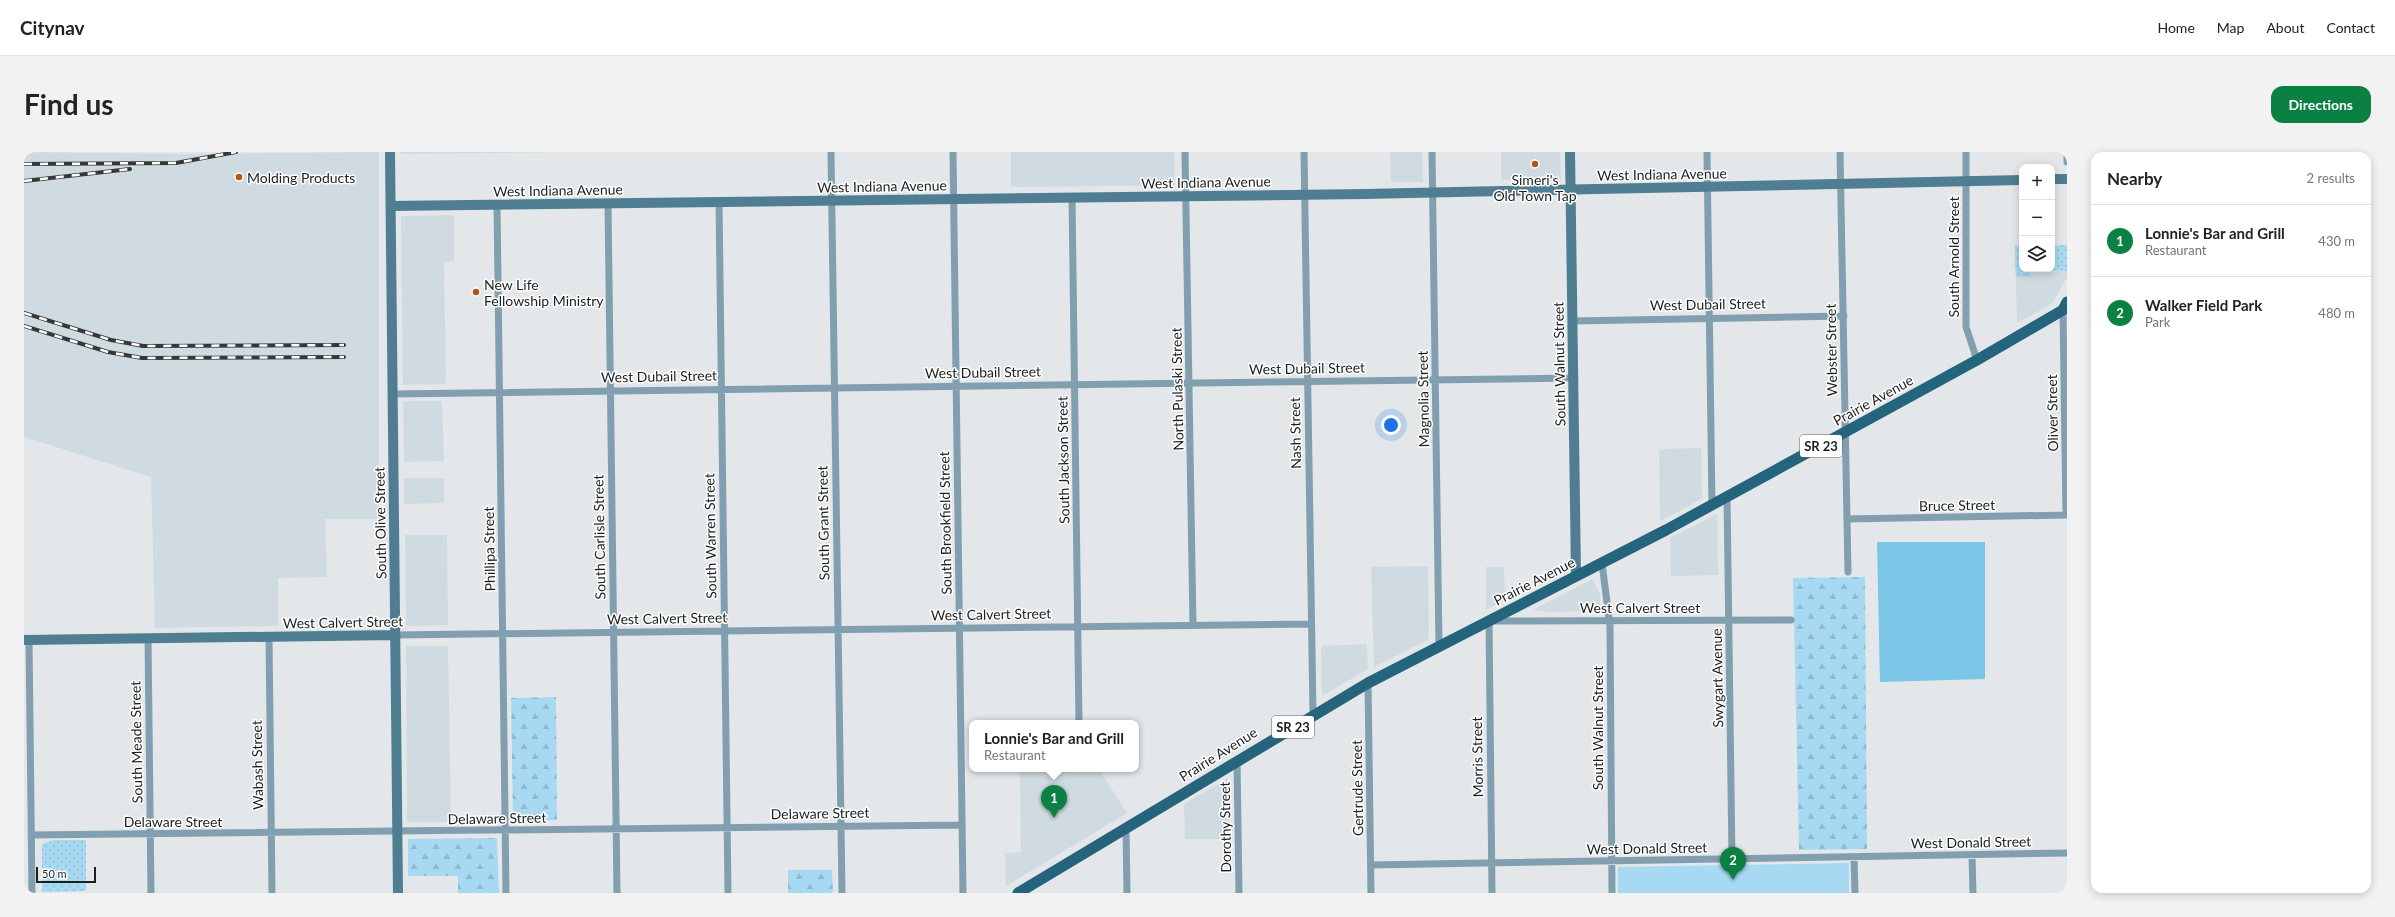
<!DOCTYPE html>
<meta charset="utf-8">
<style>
body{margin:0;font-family:Lato,sans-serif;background:#f2f2f2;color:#222}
.controls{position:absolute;right:12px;top:12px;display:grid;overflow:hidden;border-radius:8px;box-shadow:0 2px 10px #0003}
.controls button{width:36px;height:36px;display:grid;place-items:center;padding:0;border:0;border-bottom:1px solid #e0e0e0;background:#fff;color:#222;font:20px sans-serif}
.scale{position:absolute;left:12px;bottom:10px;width:60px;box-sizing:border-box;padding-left:4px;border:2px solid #1d1f1f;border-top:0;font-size:11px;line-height:14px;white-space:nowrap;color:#1d1f1f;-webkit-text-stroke:3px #fff;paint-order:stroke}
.you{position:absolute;left:1367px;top:273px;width:14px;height:14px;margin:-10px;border:3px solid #fff;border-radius:50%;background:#1a73e8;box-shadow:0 0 0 6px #1a73e833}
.badge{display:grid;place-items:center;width:26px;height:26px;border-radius:50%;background:#0b8043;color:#fff;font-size:13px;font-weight:700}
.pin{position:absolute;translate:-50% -33px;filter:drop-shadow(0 1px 2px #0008)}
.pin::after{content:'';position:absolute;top:21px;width:14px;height:12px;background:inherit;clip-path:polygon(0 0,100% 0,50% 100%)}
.popup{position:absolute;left:945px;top:568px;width:170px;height:52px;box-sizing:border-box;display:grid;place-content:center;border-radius:8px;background:#fff;filter:drop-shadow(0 1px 3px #0005);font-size:13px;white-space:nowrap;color:#767676}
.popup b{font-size:15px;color:#222}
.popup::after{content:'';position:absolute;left:50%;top:100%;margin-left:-8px;border:8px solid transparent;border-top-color:#fff}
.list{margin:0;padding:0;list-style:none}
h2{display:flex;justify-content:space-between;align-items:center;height:52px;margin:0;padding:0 16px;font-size:17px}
h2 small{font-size:13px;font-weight:400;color:#767676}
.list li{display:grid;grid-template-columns:26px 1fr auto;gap:12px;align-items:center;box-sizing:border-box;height:72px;padding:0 16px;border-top:1px solid #e0e0e0}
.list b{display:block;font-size:15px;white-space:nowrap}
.list p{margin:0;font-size:13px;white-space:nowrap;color:#767676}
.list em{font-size:13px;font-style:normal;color:#767676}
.icon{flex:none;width:22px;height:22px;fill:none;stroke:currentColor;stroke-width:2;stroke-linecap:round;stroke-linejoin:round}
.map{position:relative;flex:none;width:2043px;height:741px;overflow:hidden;border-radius:12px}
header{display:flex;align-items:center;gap:24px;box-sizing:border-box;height:56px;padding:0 20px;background:#fff;border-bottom:1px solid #e0e0e0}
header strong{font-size:19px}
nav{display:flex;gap:22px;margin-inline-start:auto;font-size:14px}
.intro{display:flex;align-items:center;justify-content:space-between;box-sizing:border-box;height:96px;padding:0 24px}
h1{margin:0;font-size:28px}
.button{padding:10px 18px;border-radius:12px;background:#0b8043;color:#fff;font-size:14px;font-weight:700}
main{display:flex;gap:24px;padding:0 24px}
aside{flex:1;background:#fff;border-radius:12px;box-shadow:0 2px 10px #0003}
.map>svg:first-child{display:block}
.built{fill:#cfdbe0}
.grass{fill:url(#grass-dots)}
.forest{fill:url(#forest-firs)}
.park{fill:#a7daf2}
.water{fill:#7bc5e6}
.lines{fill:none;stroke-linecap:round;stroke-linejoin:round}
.street{stroke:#819fae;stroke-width:7}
.secondary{stroke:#4f7d91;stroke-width:10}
.primary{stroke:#25647d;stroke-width:11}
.rail-casing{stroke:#363838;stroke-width:4}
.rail{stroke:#fff;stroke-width:2.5;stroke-dasharray:8;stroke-linecap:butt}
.poi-dot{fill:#b65513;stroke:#fff;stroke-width:1.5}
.labels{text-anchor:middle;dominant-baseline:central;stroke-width:3;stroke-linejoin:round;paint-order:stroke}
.shield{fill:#fff;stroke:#616262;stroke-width:1}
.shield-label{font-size:13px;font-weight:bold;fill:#1d1f1f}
.street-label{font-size:14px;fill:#1d1f1f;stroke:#fff}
.poi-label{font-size:14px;fill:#1d1f1f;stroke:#fff;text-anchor:start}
</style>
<header>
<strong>Citynav</strong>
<nav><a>Home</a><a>Map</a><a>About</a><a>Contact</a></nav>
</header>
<div class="intro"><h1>Find us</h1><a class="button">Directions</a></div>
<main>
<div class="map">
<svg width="2043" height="741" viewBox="0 0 2043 741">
<defs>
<pattern id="grass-dots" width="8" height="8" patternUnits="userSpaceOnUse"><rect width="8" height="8" fill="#a7daf2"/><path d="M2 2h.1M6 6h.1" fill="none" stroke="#8fbbcf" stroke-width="1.8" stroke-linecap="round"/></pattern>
<pattern id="forest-firs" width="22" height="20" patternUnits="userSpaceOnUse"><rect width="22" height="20" fill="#a7daf2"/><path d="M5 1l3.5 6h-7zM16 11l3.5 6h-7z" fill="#8fbbcf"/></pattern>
</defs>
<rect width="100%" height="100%" fill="#e3e7e9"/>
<path class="built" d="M0 0 161 2 355 0V367H301L303 425 254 426V474L131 476 127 325 0 285Z
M377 0H547L377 2Z
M987 0H1150L1151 33 987 35Z
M1366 0H1398L1399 30H1367Z
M1477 0H1536L1537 28H1477Z
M430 63V109L420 110 422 232 379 233 377 64Z
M2043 93V125L2028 152 1993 171 1991 94H1998V117H2028V94Z
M379 249H418L420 309 380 310Z
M1677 296 1678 347 1636 369 1635 297Z
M380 326H420V351L380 352Z
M1693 362 1694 423 1647 424 1646 386Z
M381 383H423L424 473 382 474Z
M1404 414 1405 487 1350 515 1347 415Z
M1462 415H1480L1481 448 1462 458Z
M1568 427 1576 442V459L1527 460 1509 458Z
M1343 492 1344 517 1298 544 1297 494Z
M382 494H424L427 670H383Z
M996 617H1075L1103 661 982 734 981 701 997 700Z
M1204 626 1205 687H1161L1160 652Z"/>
<path class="grass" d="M2043 93V120L2039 118H2006V125H1992L1991 94H1998V117H2028V94Z
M30 688H62V739L18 740V692Z"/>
<path class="forest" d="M1841 425 1843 697 1775 698 1769 426Z
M532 545 533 668 492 669 489 665 487 546Z
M473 686 475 741H434V724H384V687Z
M764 718H808L809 741H764Z"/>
<path class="park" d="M1825 711V741H1594V715Z"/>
<path class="water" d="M1853 390H1961V527L1856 530Z"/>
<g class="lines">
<path class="street" d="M807 0 818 741
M929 0 939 741
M1161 0 1169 473
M1280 0 1289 562
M1408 0 1415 494
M1683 0 1688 353
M1816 0 1824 420
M1942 0V175L1953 208
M2043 0V10
M1048 45 1055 571
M695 50 704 741
M584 52 593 741
M473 53 482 741
M2039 158 2042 363
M1548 169 1820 164
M368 242 1549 226
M1703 344 1708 708
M1823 367 2043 363
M1578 411 1586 474 1588 741
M371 483 1287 472
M245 485 248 741
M124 486 127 741
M5 488 8 741
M1344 531 1347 741
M1213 609 1215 741
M1102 676 1103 741
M7 683 938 673
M1948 703 1949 741
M1830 705 1831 741
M1347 713 2043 701
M1468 741 1465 469 1767 468"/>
<path class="secondary" d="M366 0 374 741
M1546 0 1552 424
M2028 27H2043
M367 54 1340 42 1998 28
M0 488 371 483"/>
<path class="primary" d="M994 741 1344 531 1642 378 1953 208 2039 158 2043 150"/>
<g class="rail-casing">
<path id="rail" d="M0 12 152 11 212 0
M0 29 106 17
M0 161 87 188 119 194 320 193
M0 174 84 200 118 206 320 205"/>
</g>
<use href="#rail" class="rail"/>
</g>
<g class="poi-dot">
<circle cx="1511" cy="12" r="4"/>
<circle cx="215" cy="25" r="4"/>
<circle cx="452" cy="140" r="4"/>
</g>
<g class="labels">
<g class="shield">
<rect x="1776" y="283" width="42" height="22" rx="3"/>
<rect x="1248" y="564" width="42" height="22" rx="3"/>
</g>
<g class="shield-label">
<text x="1797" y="294">SR 23</text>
<text x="1269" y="575">SR 23</text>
</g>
<g class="street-label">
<text transform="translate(1638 22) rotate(-1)">West Indiana Avenue</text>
<text transform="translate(1182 30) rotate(-1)">West Indiana Avenue</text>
<text transform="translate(858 34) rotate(-1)">West Indiana Avenue</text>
<text transform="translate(534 38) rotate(-1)">West Indiana Avenue</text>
<text transform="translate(1929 105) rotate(-90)">South Arnold Street</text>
<text transform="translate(1684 152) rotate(-1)">West Dubail Street</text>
<text transform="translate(1807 198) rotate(-91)">Webster Street</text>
<text transform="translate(1535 212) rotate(-91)">South Walnut Street</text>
<text transform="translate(1283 216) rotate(-1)">West Dubail Street</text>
<text transform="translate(959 220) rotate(-1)">West Dubail Street</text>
<text transform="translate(635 224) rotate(-1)">West Dubail Street</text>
<text transform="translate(1153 237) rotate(-91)">North Pulaski Street</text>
<text transform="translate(1399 247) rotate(-91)">Magnolia Street</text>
<text transform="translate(1849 248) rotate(-29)">Prairie Avenue</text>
<text transform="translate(2028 261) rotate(-91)">Oliver Street</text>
<text transform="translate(1271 281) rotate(-91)">Nash Street</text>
<text transform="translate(1039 308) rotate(-91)">South Jackson Street</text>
<text transform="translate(1933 353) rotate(-1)">Bruce Street</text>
<text transform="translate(356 371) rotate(-91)">South Olive Street</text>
<text transform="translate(799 371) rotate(-91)">South Grant Street</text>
<text transform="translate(921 371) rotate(-91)">South Brookfield Street</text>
<text transform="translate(686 384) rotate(-91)">South Warren Street</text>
<text transform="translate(575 385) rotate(-91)">South Carlisle Street</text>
<text transform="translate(465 397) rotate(-91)">Phillipa Street</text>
<text transform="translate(1510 429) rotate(-27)">Prairie Avenue</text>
<text x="1616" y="455">West Calvert Street</text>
<text transform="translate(967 462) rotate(-1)">West Calvert Street</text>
<text transform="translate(643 466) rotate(-1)">West Calvert Street</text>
<text transform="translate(319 470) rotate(-1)">West Calvert Street</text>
<text transform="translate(1693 526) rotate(-91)">Swygart Avenue</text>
<text transform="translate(1573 576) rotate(-90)">South Walnut Street</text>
<text transform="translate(112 590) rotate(-91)">South Meade Street</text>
<text transform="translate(1194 602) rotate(-32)">Prairie Avenue</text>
<text transform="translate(1453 605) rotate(-91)">Morris Street</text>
<text transform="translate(233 613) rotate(-91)">Wabash Street</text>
<text transform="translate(1333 636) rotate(-91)">Gertrude Street</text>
<text transform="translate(796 661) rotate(-1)">Delaware Street</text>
<text transform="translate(473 666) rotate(-1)">Delaware Street</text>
<text x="149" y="669">Delaware Street</text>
<text transform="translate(1201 675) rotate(-91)">Dorothy Street</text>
<text transform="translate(1947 690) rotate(-1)">West Donald Street</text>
<text transform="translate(1623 696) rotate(-1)">West Donald Street</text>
</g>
<g class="poi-label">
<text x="223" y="25">Molding Products</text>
<text x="1511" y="27" text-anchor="middle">Simeri's<tspan x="1511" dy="16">Old Town Tap</tspan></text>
<text x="460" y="132">New Life<tspan x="460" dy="16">Fellowship Ministry</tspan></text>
</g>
</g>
</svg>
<div class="controls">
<button>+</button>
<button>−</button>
<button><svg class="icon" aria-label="layers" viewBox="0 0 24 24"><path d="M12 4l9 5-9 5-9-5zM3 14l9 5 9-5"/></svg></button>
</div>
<div class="scale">50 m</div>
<div class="you"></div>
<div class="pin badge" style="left:1030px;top:666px">1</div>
<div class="popup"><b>Lonnie's Bar and Grill</b>Restaurant</div>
<div class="pin badge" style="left:1709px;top:728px">2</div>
</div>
<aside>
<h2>Nearby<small>2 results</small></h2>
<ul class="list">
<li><span class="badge">1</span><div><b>Lonnie's Bar and Grill</b><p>Restaurant</p></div><em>430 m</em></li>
<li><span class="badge">2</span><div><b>Walker Field Park</b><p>Park</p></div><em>480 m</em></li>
</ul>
</aside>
</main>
